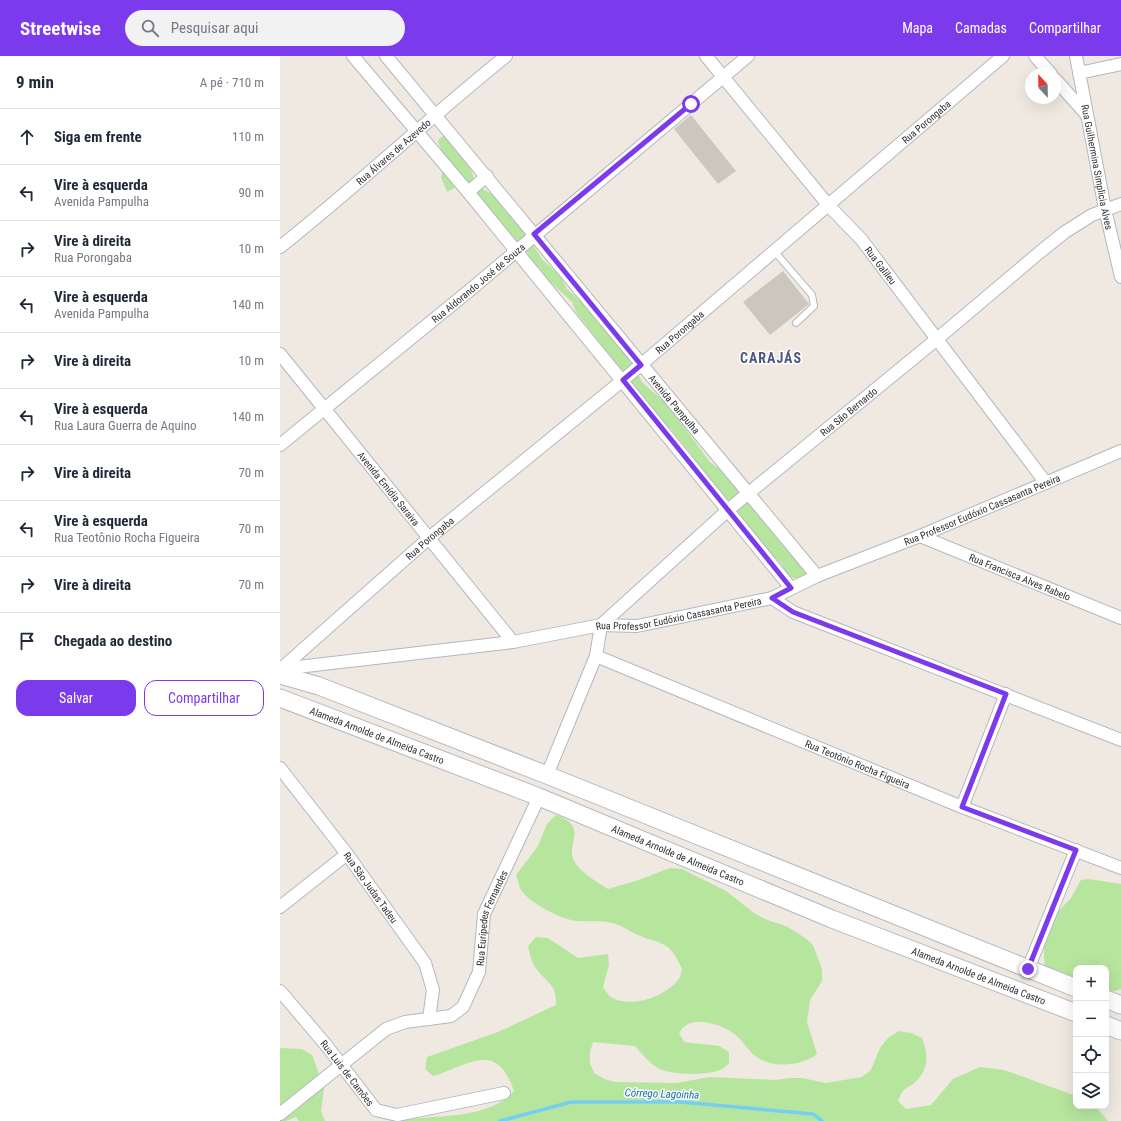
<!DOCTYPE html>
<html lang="pt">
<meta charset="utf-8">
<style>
body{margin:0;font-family:"Roboto Condensed",sans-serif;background:#f2f2f3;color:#1f2937}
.controls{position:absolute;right:12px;bottom:12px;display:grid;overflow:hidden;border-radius:8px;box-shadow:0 4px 16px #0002}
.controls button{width:36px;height:36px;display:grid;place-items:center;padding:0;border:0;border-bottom:1px solid #e0e1e3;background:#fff;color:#1f2937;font:20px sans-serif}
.compass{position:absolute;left:745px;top:12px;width:36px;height:36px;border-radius:50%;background:#fff;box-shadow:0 4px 16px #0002;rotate:338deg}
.stop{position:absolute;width:12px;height:12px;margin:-9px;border:3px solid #7c3aed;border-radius:50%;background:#fff}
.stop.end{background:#7c3aed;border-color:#fff;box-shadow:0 1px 4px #0008}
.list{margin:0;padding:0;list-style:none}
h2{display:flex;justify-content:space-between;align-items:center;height:52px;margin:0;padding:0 16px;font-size:17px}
h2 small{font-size:13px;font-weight:400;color:#747a83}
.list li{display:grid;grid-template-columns:26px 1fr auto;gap:12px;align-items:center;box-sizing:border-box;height:56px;padding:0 16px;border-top:1px solid #e0e1e3}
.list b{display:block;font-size:15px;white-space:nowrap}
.list p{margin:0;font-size:13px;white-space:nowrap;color:#747a83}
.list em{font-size:13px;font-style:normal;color:#747a83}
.actions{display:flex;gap:8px;padding:12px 16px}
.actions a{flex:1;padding:9px 0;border:1px solid #7c3aed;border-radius:12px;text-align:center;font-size:14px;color:#7c3aed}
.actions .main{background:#7c3aed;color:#fff}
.icon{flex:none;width:22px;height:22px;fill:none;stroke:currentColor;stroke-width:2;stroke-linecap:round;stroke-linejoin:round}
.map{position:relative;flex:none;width:841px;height:1065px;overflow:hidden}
header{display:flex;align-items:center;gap:24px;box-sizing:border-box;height:56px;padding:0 20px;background:#7c3aed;color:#fff}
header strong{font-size:19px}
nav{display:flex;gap:22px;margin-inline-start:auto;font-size:14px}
.search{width:280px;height:36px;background:#f2f2f3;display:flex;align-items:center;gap:10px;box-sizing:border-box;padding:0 14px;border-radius:22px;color:#747a83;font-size:15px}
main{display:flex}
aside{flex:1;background:#fff}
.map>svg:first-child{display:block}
.green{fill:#b6e59e}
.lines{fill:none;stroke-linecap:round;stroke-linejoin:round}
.stream{stroke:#75cff0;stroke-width:3.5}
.building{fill:#cbc7bf}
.service-casing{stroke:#b4b7c1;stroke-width:8}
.minor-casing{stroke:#b4b7c1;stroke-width:14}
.secondary-casing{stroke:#b4b7c1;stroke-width:19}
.service{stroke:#fff;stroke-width:6}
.minor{stroke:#fff;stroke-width:12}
.secondary{stroke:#fff;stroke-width:17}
.route{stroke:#7c3aed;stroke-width:5}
.labels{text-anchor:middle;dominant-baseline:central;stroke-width:3;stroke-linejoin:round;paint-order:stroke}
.street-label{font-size:10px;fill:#2e2e2e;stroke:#fff}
.water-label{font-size:11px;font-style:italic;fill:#0d6fa3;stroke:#fff}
.district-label{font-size:14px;font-weight:bold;letter-spacing:1px;fill:#4d5680;stroke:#fff}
</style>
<header>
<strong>Streetwise</strong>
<div class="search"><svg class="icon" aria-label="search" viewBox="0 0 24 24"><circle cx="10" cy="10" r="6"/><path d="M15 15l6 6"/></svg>Pesquisar aqui</div>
<nav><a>Mapa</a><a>Camadas</a><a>Compartilhar</a></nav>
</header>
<main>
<aside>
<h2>9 min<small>A pé · 710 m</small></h2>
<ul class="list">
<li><svg class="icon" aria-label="ahead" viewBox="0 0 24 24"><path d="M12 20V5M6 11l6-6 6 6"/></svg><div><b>Siga em frente</b></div><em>110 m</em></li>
<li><svg class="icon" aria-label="left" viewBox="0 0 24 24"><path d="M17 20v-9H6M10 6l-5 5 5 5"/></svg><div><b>Vire à esquerda</b><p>Avenida Pampulha</p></div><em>90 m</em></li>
<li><svg class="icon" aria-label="right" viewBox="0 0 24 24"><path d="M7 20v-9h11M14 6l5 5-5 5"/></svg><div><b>Vire à direita</b><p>Rua Porongaba</p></div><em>10 m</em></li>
<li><svg class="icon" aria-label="left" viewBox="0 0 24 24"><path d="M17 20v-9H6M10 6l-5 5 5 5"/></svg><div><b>Vire à esquerda</b><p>Avenida Pampulha</p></div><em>140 m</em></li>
<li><svg class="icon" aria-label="right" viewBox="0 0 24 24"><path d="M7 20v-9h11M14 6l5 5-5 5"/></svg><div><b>Vire à direita</b></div><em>10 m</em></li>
<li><svg class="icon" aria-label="left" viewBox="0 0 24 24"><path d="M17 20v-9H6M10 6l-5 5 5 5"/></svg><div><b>Vire à esquerda</b><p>Rua Laura Guerra de Aquino</p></div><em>140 m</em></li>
<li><svg class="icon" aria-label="right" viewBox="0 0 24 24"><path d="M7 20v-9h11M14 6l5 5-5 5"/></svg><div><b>Vire à direita</b></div><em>70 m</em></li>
<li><svg class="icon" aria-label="left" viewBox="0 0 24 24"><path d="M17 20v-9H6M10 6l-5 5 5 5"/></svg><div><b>Vire à esquerda</b><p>Rua Teotônio Rocha Figueira</p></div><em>70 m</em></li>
<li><svg class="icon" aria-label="right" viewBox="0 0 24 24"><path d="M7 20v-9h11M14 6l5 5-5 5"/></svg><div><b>Vire à direita</b></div><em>70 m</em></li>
<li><svg class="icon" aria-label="arrive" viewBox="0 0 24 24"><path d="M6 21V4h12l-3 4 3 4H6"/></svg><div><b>Chegada ao destino</b></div></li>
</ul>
<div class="actions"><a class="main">Salvar</a><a>Compartilhar</a></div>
</aside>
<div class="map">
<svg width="841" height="1065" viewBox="0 0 841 1065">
<rect width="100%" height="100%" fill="#efe9e1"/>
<path class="green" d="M165 79 185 98 197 130 223 144 262 203 281 221 287 233 303 247 347 300 363 327 387 348 430 406 449 420 525 509 530 522 525 524 508 521 501 507 473 482 456 455 440 442 412 399 391 373 382 367 296 256 292 246 268 224 259 211 251 208 248 197 242 195 213 163 197 136 185 126 167 136 161 121 166 106 158 86 159 83Z
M276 759C310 771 285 788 294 805 301 817 317 826 328 833L356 825 390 812 402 813 446 835 474 857 485 863 508 871 525 882 533 889 542 913V925L530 944 527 966 537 998C523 1009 498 1012 482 1004 472 1000 467 991 460 983 449 972 437 968 422 966 411 965 405 968 399 977L404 986 439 990 449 996V1007C447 1009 444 1012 442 1013 430 1020 392 1019 380 1013 370 1008 362 998 355 990L313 986 310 996V1007L314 1017 324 1023 336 1026 396 1027 430 1021 496 1024 509 1022H522L546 1027 582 1021 591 1014 600 992 608 982 619 975 631 977 642 982C647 996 650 1010 638 1023 629 1034 624 1028 618 1045L626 1053 651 1049 673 1023 700 1011 724 1014 796 1040V1050H815L828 1065H118C155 1058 207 1065 234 1035 216 983 190 1009 153 1020L145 1013 147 1001 218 976 276 949C277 927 266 927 255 911 251 905 250 898 248 890L256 881 268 882 298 902 328 898 329 909 323 931C325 934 328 939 331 941 350 953 385 941 398 924 401 921 401 916 402 913 390 885 383 889 358 879 351 876 344 871 336 868 322 863 305 867 291 864 277 861 249 846 241 834 239 830 238 824 236 819L258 790 267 768Z
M808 823 841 828V933C835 935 832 937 826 934V912H796V927L765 916 763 881 775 859 791 842 801 824Z
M0 992 22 993 32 999 44 1032 41 1055 45 1065H19L16 1061 6 1065H0Z"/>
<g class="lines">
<path class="stream" d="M220 1065 291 1046H400L533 1058 542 1065"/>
</g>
<path class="building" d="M411 59 456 115 438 128 394 73Z
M503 215 529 248 490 279 463 246Z"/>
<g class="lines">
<g class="service-casing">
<path id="service" d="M495 196 532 239 534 250 516 267"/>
</g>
<g class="minor-casing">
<g id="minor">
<path d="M73 0 188 136 511 532"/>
<path id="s1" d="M106 0 537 520"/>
<path id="s2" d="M426 0 549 150 581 183 766 427"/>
<path d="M755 0 771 18"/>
<path id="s3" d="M796 0 825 153 841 221"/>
<path d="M799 17 841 8"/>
<path d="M775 23 807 59"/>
<path d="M188 136 207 120"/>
<path id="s4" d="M0 191C77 130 149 62 226 0"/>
<path id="s5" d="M0 298 233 586"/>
<path id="s6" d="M0 389 190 234 468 0"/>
<path id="s7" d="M640 480 841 562"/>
<path d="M492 542 513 556 841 684"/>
<path id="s8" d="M316 600 682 751 841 812"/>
<path id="s9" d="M0 613 233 586 321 569 357 570 492 542 537 520 640 480 841 395"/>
<path id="s10" d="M1 613 149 482 343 324 723 0"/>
<path id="s11" d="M0 712 67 798 145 907 153 934 149 963"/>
<path id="s12" d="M267 719 316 600 321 569 448 454 657 283 760 196 785 176 812 159 841 148"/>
<path d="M682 751 726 638"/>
<path d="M0 851 67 798"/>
<path d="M748 913 796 794"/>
<path id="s13" d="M0 935 46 989 96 1054 117 1059 224 1037"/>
<path id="s14" d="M0 1058 106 973 125 966 171 960 183 951 199 916 204 858 259 741"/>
</g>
</g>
<g class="secondary-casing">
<g id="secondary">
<path d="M0 619 39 630 267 719 796 932"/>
<path id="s15" d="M0 642 259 741 552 863 796 957"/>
<path d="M826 943 841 949"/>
<path d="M826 969 841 975"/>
</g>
</g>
<use href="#service" class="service"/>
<use href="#minor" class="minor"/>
<use href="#secondary" class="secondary"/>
</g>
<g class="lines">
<path class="route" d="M411 48 254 178 361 309 343 324 511 532 492 542 513 556 726 638 682 751 796 794 748 913"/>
</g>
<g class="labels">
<g class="street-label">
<text stroke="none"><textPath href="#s10" startOffset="846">Rua Porongaba</textPath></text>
<text stroke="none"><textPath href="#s4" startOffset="148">Rua Álvares de Azevedo</textPath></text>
<text stroke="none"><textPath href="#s3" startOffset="113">Rua Guilhermina Simplicia Alves</textPath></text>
<text stroke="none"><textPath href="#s2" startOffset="273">Rua Galileu</textPath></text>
<text stroke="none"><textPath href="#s6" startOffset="256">Rua Aldorando José de Souza</textPath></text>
<text stroke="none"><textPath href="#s10" startOffset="522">Rua Porongaba</textPath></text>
<text stroke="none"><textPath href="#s1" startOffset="452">Avenida Pampulha</textPath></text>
<text stroke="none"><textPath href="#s12" startOffset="487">Rua São Bernardo</textPath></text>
<text stroke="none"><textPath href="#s5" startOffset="173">Avenida Emídia Saraiva</textPath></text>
<text stroke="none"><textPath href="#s9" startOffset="726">Rua Professor Eudóxio Cassasanta Pereira</textPath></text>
<text stroke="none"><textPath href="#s10" startOffset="198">Rua Porongaba</textPath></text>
<text stroke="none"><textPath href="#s7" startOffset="108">Rua Francisca Alves Rabelo</textPath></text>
<text stroke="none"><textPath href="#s9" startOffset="403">Rua Professor Eudóxio Cassasanta Pereira</textPath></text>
<text stroke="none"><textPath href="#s15" startOffset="104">Alameda Arnolde de Almeida Castro</textPath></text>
<text stroke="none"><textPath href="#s8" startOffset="283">Rua Teotônio Rocha Figueira</textPath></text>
<text stroke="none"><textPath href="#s15" startOffset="428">Alameda Arnolde de Almeida Castro</textPath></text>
<text stroke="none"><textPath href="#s11" startOffset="150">Rua São Judas Tadeu</textPath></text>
<text stroke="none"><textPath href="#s14" startOffset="312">Rua Eurípedes Fernandes</textPath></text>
<text stroke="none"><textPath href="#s15" startOffset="752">Alameda Arnolde de Almeida Castro</textPath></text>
<text stroke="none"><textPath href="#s13" startOffset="106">Rua Luis de Camões</textPath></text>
</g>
<g class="water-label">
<text transform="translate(382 1038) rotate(2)">Córrego Lagoinha</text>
</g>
<g class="district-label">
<text x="491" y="302">CARAJÁS</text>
</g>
</g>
</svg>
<div class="controls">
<button>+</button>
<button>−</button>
<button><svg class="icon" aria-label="locate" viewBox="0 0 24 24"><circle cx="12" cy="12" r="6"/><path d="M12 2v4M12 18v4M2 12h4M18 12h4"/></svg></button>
<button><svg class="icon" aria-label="layers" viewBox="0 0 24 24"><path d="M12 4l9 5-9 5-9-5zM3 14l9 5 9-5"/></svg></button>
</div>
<svg class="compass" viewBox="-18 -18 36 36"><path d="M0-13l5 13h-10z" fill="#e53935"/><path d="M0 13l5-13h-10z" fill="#747a83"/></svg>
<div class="stop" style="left:411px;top:48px"></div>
<div class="stop end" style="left:748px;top:913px"></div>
</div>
</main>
